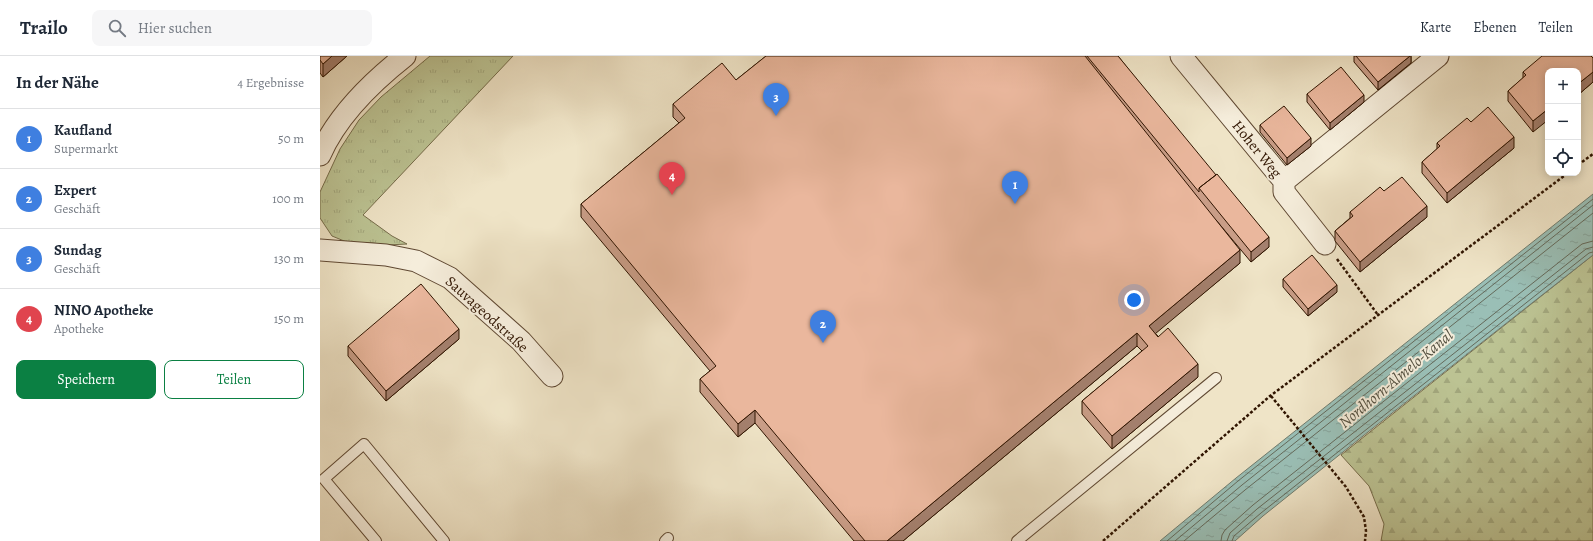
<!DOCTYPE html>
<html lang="de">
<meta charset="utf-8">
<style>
body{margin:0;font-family:Alegreya,serif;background:#f6f6f7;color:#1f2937}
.controls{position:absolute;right:12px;top:12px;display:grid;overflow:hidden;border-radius:8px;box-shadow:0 2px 10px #0003}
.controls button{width:36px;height:36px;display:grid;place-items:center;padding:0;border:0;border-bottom:1px solid #e0e1e3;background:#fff;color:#1f2937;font:20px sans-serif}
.you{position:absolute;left:814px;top:244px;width:14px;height:14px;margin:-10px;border:3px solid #fff;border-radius:50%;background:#1a73e8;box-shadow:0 0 0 6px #1a73e833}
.badge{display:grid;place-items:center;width:26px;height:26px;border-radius:50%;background:#0b8043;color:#fff;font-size:13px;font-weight:700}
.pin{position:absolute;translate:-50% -33px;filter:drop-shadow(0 1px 2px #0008)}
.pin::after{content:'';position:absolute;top:21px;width:14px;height:12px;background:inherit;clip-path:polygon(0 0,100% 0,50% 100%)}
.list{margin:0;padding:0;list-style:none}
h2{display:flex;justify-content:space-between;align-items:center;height:52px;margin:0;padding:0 16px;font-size:17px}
h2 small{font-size:13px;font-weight:400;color:#747a83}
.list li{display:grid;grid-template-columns:26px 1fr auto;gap:12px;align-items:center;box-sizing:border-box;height:60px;padding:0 16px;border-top:1px solid #e0e1e3}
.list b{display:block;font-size:15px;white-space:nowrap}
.list p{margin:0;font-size:13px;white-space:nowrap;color:#747a83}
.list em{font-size:13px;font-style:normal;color:#747a83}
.actions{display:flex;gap:8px;padding:12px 16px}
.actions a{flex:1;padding:9px 0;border:1px solid #0b8043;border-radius:8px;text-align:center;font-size:14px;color:#0b8043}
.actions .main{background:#0b8043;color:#fff}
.icon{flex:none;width:22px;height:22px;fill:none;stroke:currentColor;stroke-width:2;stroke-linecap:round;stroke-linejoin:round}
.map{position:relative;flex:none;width:1273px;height:485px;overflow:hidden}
header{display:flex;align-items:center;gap:24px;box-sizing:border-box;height:56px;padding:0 20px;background:#fff;border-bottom:1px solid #e0e1e3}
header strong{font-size:19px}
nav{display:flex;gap:22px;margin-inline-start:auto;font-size:14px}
.search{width:280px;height:36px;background:#f6f6f7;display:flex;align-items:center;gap:10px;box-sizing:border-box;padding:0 14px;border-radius:8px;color:#747a83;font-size:15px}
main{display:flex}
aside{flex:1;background:#fff}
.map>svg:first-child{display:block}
.grass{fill:url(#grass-tufts);stroke:#766c4a}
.forest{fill:url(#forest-firs);stroke:#766c4a}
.water{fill:url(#water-ripples);stroke:#6f7b6d}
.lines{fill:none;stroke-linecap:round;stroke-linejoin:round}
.shore{stroke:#646a5b;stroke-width:1}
.lane-casing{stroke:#5f4832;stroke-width:12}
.street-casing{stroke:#5f4832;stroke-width:23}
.path{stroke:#2f1400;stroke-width:2.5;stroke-dasharray:3 2;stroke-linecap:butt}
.lane{stroke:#f5eddb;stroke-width:10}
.street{stroke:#f5eddb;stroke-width:21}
.wall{fill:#c99d87;stroke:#2f1400}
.shaded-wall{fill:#a4806e;stroke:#2f1400}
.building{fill:#eab79d;stroke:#2f1400}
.labels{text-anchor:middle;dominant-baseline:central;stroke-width:4;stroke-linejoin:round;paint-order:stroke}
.street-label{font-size:15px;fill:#2f1400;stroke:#f5eddb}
.water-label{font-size:16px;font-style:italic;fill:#545040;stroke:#f5eddb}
</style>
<header>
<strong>Trailo</strong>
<div class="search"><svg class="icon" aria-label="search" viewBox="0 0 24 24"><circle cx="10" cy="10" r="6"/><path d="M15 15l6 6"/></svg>Hier suchen</div>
<nav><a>Karte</a><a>Ebenen</a><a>Teilen</a></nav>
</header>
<main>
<aside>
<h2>In der Nähe<small>4 Ergebnisse</small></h2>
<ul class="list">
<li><span class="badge" style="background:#3f7fe0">1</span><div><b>Kaufland</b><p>Supermarkt</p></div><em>50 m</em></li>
<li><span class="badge" style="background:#3f7fe0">2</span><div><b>Expert</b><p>Geschäft</p></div><em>100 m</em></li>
<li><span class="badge" style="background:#3f7fe0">3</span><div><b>Sundag</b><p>Geschäft</p></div><em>130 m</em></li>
<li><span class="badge" style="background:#e0444e">4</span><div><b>NINO Apotheke</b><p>Apotheke</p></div><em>150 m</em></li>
</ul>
<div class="actions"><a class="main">Speichern</a><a>Teilen</a></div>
</aside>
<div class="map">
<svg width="1273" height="485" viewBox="0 0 1273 485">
<defs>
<pattern id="grass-tufts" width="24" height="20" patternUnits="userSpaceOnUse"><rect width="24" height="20" fill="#bcc393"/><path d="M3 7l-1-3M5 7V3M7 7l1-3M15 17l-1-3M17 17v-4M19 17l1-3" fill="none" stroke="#a2a77d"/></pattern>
<pattern id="forest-firs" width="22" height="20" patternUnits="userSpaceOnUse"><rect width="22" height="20" fill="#bcc393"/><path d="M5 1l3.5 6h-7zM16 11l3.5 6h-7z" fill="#a2a77d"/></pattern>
<pattern id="water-ripples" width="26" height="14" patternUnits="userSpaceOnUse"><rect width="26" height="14" fill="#9abfb6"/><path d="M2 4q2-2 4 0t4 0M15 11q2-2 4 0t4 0" fill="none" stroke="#85a39b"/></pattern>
</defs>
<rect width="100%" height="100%" fill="#efe4c7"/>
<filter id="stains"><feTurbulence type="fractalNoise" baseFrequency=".005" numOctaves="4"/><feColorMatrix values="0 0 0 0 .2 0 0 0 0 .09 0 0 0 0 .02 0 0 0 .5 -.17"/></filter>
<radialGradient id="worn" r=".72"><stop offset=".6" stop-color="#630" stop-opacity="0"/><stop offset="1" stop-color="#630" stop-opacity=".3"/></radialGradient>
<path class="grass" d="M110 0H193L43 159 72 180 87 188 67 189 52 187H29L12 180 0 162V136L20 93 39 64 61 41Z"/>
<path class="forest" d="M1273 199V485H1061L1064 468 1049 430 1021 399Z"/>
<path class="water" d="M1273 138V199L1048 376 943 460 915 485H840L916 422Z"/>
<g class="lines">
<path class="shore" d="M847 485 918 425 1273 143
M855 485 922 429 1273 149
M864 485 925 434 1273 157
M901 485 902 479 905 474 933 449 1262 188 1273 185
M907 485 910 477 937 453 1266 193 1273 191
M912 485 914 480 941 457 1269 197 1273 196"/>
<g class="lane-casing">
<path id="lane" d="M56 485 4 423 44 388 124 485
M345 485 348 482
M697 485 896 322"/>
</g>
<g class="street-casing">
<path id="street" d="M861 0 964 125V136L1005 188
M0 99C17 60 52 26 85 0
M964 125 1118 0
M0 194 66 199 96 205 130 222 201 285 232 320"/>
</g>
<path class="path" d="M1258 109 1273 98
M1017 203 1058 259
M951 340 1026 431 1044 461 1046 475 1045 485
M783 485 950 340 1248 117"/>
<use href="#lane" class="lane"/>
<use href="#street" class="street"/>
</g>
<path class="wall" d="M0 0H27L3 21 0 17Z
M446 0H798L949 191 931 206 896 164 920 207 835 277 878 321 792 393 762 358V345L822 295 817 290 583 485H534L435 367 418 381 380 336V323L390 315 261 161V148L359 67 353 61V48L416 24Z
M1034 0H1091V7L1058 34 1034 6Z
M1273 2V26L1258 39V15L1213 76 1188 45V35L1203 22V16Z
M987 38 1044 46 1010 74 987 46Z
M1151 66 1194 92 1127 147 1102 117V106L1117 93V87Z
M940 69 991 90 967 109 940 76Z
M1064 135 1107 161 1040 216 1015 185V175L1030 162V156Z
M963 223 1017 236 988 260 963 231Z
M139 283 66 345 28 300V290Z"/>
<path class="shaded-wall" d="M12 0H27L3 21V8Z
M1090 0H1091V7L1058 34V26Z
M1273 16V26L1258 39V28Z
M1044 39V46L1010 74V67Z
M1228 53V64L1213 76V65Z
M1194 81V92L1127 147V137Z
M991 82V90L967 109V102Z
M1107 150V161L1040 216V206Z
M949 181V191L931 206V196Z
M920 194V207L829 283V270Z
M1017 229V236L988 260V253Z
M139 273V283L66 345V335Z
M817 277V290L583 485H567Z
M878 308V321L792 393V380Z
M435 354V367L418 381V368Z"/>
<path class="building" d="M0 0H12L3 8 0 4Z
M446 0H765L920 194 829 270 838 281 848 272 878 308 792 380 762 345 828 290 817 277 567 485H545L435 354 418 368 380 323 396 310 261 148 365 62 353 48 402 7 416 24Z
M767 0H798L896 119 879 132V136Z
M1036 0H1090L1058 26Z
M1222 0H1271L1273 2V16L1258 28V15H1228V53L1213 65 1188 35 1206 19 1203 16Z
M1021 11 1044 39 1010 67 987 38Z
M964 50 991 82 967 102 940 69Z
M1168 51 1194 81 1127 137 1102 106 1120 90 1117 87 1147 62 1151 66Z
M897 118 949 181 931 196 879 132Z
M1082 121 1107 150 1040 206 1015 175 1033 160 1030 156 1060 131 1064 135Z
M992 199 1017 229 988 253 963 223Z
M101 228 139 273 66 335 28 290Z"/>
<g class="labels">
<g class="street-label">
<text transform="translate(937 93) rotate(51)">Hoher Weg</text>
<text transform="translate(167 258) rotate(42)">Sauvageodstraße</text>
</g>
<g class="water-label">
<text transform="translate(1076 323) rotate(-40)">Nordhorn-Almelo-Kanal</text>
</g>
</g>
<rect width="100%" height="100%" filter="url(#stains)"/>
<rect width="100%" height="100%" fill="url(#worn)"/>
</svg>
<div class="controls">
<button>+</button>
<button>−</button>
<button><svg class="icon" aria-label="locate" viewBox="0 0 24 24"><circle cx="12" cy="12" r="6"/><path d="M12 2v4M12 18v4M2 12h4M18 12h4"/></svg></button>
</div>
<div class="you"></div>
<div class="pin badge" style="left:695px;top:148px;background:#3f7fe0">1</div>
<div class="pin badge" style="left:503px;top:287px;background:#3f7fe0">2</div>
<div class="pin badge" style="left:456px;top:60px;background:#3f7fe0">3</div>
<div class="pin badge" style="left:352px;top:139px;background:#e0444e">4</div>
</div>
</main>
